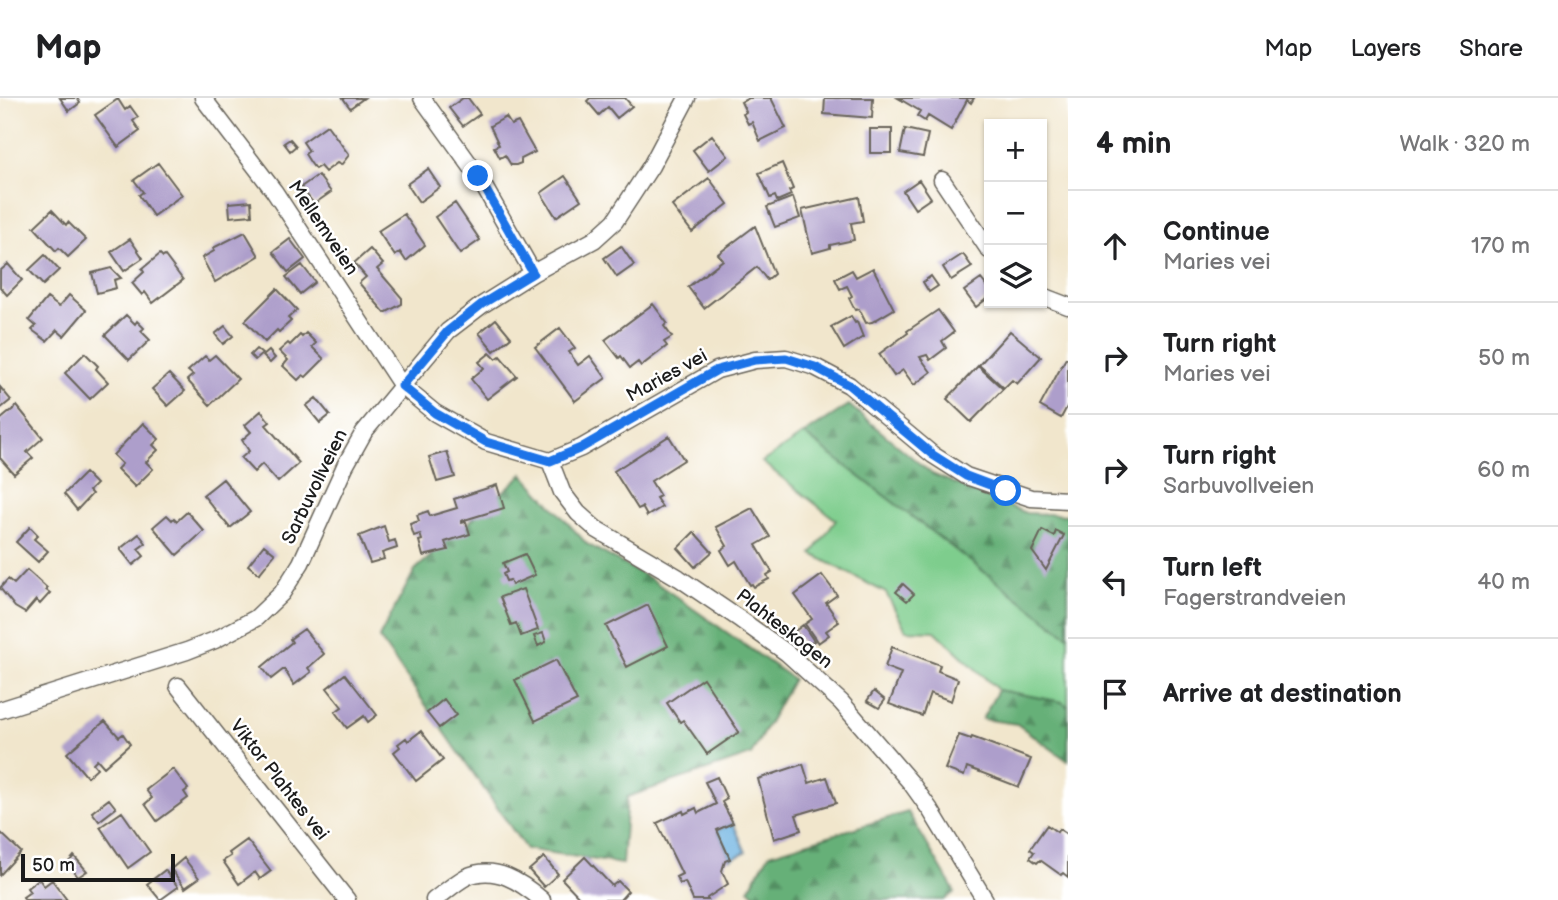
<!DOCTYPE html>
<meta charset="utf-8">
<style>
body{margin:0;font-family:"Balsamiq Sans",sans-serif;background:#f2f2f2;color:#202124}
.controls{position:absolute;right:21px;top:21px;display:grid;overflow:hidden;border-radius:0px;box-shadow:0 2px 5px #0004}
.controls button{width:63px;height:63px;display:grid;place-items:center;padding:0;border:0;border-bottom:2px solid #e0e0e0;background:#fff;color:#202124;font:35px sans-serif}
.scale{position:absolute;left:21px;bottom:18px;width:154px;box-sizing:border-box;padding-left:7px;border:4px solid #1c1c1c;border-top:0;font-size:19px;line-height:24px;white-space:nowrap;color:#1c1c1c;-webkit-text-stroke:5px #fff;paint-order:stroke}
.stop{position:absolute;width:21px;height:21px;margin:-16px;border:5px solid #1a73e8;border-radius:50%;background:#fff}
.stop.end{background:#1a73e8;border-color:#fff;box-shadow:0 2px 7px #0008}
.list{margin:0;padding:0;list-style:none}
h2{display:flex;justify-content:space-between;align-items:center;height:91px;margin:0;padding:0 28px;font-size:30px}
h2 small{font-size:23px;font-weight:400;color:#757577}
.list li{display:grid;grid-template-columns:46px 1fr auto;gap:21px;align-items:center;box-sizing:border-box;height:112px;padding:0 28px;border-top:2px solid #e0e0e0}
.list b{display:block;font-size:26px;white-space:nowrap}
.list p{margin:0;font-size:23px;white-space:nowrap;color:#757577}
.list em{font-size:23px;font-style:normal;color:#757577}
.icon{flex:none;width:38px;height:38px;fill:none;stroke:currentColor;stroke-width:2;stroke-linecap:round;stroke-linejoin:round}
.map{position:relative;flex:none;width:1068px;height:802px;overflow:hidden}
header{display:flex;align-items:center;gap:42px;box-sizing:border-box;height:98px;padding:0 35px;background:#fff;border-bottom:2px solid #e0e0e0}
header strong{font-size:33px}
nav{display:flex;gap:38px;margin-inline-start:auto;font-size:24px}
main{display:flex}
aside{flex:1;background:#fff}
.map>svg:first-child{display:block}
.grass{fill:#7ecd8d;stroke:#4d7454;stroke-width:2}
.forest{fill:url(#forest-firs);stroke:#41664a;stroke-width:2}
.water{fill:#69b0e0;stroke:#42667e;stroke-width:2}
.building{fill:#ad9ecb}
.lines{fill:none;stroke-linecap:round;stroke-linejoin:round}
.street-casing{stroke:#67635a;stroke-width:19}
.street{stroke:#fff;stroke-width:16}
.route{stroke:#1a73e8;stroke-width:9}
.labels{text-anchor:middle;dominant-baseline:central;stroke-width:5;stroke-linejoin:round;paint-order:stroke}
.street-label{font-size:19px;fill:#1c1c1c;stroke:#fff}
</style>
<header>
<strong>Map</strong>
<nav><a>Map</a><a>Layers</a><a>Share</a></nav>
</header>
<main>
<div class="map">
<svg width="1068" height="802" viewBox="0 0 1068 802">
<defs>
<pattern id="forest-firs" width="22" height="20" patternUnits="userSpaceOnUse" patternTransform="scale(1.75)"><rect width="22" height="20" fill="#66b078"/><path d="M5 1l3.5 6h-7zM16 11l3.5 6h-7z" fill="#538e62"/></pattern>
</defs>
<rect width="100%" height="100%" fill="#fff"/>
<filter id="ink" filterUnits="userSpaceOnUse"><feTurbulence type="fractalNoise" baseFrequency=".0143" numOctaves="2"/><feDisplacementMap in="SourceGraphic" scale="14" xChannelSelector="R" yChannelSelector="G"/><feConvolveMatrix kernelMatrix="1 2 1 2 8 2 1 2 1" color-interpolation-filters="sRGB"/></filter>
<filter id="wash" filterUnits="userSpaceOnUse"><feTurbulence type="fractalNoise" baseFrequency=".00686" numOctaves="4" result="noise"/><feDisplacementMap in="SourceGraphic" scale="28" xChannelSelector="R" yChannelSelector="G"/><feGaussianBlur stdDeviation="1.57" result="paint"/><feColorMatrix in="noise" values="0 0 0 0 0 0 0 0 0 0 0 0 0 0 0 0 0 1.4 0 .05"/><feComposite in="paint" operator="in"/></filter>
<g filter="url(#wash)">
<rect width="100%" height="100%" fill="#f1e6cc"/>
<path class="grass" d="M804 336 1068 538V609L1062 604 998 592 935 533 906 532 886 495 812 456 836 422 762 364Z"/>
<path class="forest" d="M849 307 932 376 1026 415 1068 417V538L804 336Z
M523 376 587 446 651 481 793 581 751 657 627 699 622 766 526 751 379 540 415 472Z
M998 592 1062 604 1068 609V663L1017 626 982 621Z
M908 714 955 794 944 802H761L749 791 769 756Z"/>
<path class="water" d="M733 725 746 754 730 761 717 732Z"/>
<g id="blocks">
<path class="building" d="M60 0H77L80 5 69 13Z
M343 0H364L350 10Z
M463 0H468L480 16 463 28 449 10Z
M590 0H625L632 8 617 20 608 9 599 17 587 3Z
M749 0H771L786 30 760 43 752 24 748 26 743 16 746 14 741 4Z
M825 0H873L872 20 824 16Z
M898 0H974L971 5 967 2 951 32 928 18 925 23 917 18 920 13Z
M118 1 125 12 130 8 138 19 133 23 140 33 118 49 95 17Z
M506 19 511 27 518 24 535 54 521 61V65L516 67H511L505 57 500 60 494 49 499 47 490 28Z
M327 27 349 57 341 67 337 65 325 74 320 68 315 71 310 64 305 56 309 53 303 44Z
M870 31H892V55H870Z
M905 31 928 36 923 59 900 55Z
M712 37 728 58 709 73 693 52Z
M290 41 296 48 290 53 284 45Z
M158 65 182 97 153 118 139 97 143 94 134 82Z
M782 65 793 91 789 93 791 97 777 103 775 98 770 100 759 75Z
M428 71 440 89 419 104 407 86Z
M318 77 331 94 314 106 301 89Z
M565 78 581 102 556 119 541 95Z
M709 80 728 106 692 134 672 108Z
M919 82 931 100 915 111 903 93Z
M793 99 800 120 775 129 767 109Z
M859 99 863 123 851 125 854 142 830 147V150L812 155 802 112Z
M251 103 252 117 230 119 229 105Z
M455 105 480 142 460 156 435 119Z
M52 112 66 127 68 124 86 142 68 159 59 150 56 153 34 129Z
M404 116 425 147 406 163 400 154 395 158 378 133Z
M755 128 774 176 767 182 757 169 704 210 688 189 723 162 718 156Z
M245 134 259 158 215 184 202 160 214 153 213 150Z
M130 141 143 160 124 173 111 154Z
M290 141 305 161 288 174 273 154Z
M621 148 634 167 617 179 604 160Z
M370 151 383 166 377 171 402 200V206L385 215 359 185 366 179 354 165Z
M160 156 163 159 165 158 183 182 153 205 145 194 142 197 132 185 144 174 142 171Z
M963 156 972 169 951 182 943 169Z
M45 157 59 172 43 187 29 172Z
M8 166 22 182 7 197 0 189V173Z
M302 167 315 184 300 196 286 179Z
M111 170 121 180 114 182 116 190 97 195 92 175Z
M873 170 894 211 872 224 866 225 859 211 855 212 849 200 852 198 847 188 840 191 835 181 852 172 856 179Z
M931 178 938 188 929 194 923 184Z
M981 181 989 191V199L976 209 964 193Z
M277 191 297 212 288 220 291 223 279 234 277 232 265 244 245 223Z
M69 197 86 212 64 238 57 232 47 243 32 232 36 228 29 222 47 200 59 209Z
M653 206 667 225 664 228 672 239 664 244 667 248 641 268 638 264 630 270 621 258 619 260 605 242Z
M938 212 954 234 942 243 946 250 930 262 927 257 920 259 931 274 914 287 903 272 894 278 879 256 908 235 907 233Z
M126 217 135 226 137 223 144 230 141 233 150 242 129 262 105 237Z
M851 218 855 225 857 224 863 239 844 251 831 229Z
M496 221 511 239 494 253 479 235Z
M225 228 233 238 223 246 215 236Z
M560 230 575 250 569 254 578 267 590 258 606 280 575 303 535 249Z
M1010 233 1041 259 1017 286 1012 282 1004 290 979 267Z
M306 235 316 245 312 249 324 261 306 279 303 277 298 282 283 268 288 262 279 253 288 245 290 247 300 237 302 239Z
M256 251 262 256 255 262 250 257Z
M269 253 275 260 270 265 263 258Z
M85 255 98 268 96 271 108 284 90 301 65 275Z
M490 255 496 261 500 258 517 278 487 301 471 281 484 270 479 264Z
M215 257 238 281 210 307 187 282 193 277 188 273 205 258 209 262Z
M1066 260 1068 261V307L1061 320 1040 308Z
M978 268 1003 291 971 324 947 301Z
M169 276 185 293 168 308 152 291Z
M0 289 11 302 0 311Z
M316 300 330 317 320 325 306 308Z
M17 308 43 340 27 354 33 360 14 376 0 360V322Z
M261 313 270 324 266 327 299 365 278 384 262 366 254 374 241 360 249 353 242 342 251 334 245 327Z
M143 325 159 341 153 347 158 352 146 364 153 371 135 389 117 371 122 366 113 357Z
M669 338 684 362 651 383 660 398 656 400 662 409 647 418 642 409 638 411 614 373Z
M447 354 455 379 437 384 429 359Z
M85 375 96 386 89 393 92 396 77 412 64 396Z
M223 381 250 414 230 430 203 397Z
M497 387 504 410 461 423V425L466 424 470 436 445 444 448 452 423 458 419 443 422 442 420 436 414 438 410 426 419 423 417 417 428 413 430 418 457 410 454 401Z
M752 410 770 439 756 447 772 474 767 477 769 481 754 489 752 486 750 487 736 463 730 467 721 452 727 448 716 429Z
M187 414 204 433 177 457 153 429 167 417 172 422 174 420 177 423Z
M384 428 389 444 395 442 397 450 382 455 384 461 370 465 359 438Z
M30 429 38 437 34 441 48 453 38 464 16 444Z
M1042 432 1054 438 1056 433 1064 437 1046 472 1032 453Z
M694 434 712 454 695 469 678 450Z
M139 436 146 445 138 451 144 458 133 467 120 451Z
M264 447 275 456 259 476 248 467Z
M525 456 535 477 512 487 510 482 506 483 503 476 507 474 503 465Z
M27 472 47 490 46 492 50 495 40 506 36 502 25 515 15 509 0 490 8 481 14 486Z
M822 477 837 497 826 505 839 524 826 533 829 537 818 545 805 526 812 521 795 497Z
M903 486 914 496 907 503 896 494Z
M523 491 538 532 521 538 516 525 511 527 500 499Z
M648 507 668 548 627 569 606 528Z
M803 527 814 543 805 549 795 533Z
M304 531 324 556 308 570 311 574 294 587 284 571 271 581 262 569 292 544 290 541Z
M543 535 546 544 538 548 534 538Z
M892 549 940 567 938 573 958 581 951 603 930 595 922 618 889 606 901 575 885 569Z
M556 562 577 603 535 623 515 582Z
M345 576 377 617 368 624 364 618 347 630 335 614 342 609 327 590Z
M703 580 739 634 707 656 683 622 680 624 667 605Z
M874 593 885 602 879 610 867 603Z
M444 601 456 617 439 630 427 615Z
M105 623 119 639 123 636 130 646 104 669 97 661 93 665 97 670 87 679 67 655Z
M421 633 443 662 416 683 394 654 400 649 398 646 406 640 408 643Z
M959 637 971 641 972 639 1031 661 1019 689 967 669 964 678 945 671Z
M803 666 809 685 827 679 836 705 796 717 801 732 774 741 758 681Z
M173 671 188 691 184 694 188 700 157 723 145 706 152 700 146 692Z
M717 679 727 701 722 704 733 725 717 732 730 761 725 763 722 773 728 786 707 800 708 802H693L685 784 680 786 676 779 682 776 657 725 683 713 684 716 696 710 698 715 716 706 705 684Z
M109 701 116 710 99 723 92 714Z
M122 714 150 754 128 770 100 729Z
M1047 727 1057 734 1059 731 1068 737V779L1063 775 1061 777 1040 762 1037 765 1030 760 1034 754 1030 751Z
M0 734 21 754 0 777Z
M247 742 271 773 260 781 255 774 239 786 223 763 231 758 229 755Z
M74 758 87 773 78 779 68 765Z
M544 759 558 776 544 789 529 772Z
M585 759 612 788 618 783 628 793 620 802H582L562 781Z
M184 760 199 780 185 790 171 771Z
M165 772 178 789 160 802 147 786Z
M39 781 44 788 52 782 67 802H25L23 799 30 794 27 790Z"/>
</g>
</g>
<g filter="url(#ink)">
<use href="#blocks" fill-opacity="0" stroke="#67635a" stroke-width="2"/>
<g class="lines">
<g class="street-casing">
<path id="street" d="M203 0 274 93 402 288 435 315 486 344 550 363 581 350 717 272 755 262 786 260 815 269 849 287 933 357 966 378 1031 400 1068 402
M422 0 478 78 533 175
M942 82 989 152
M1042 198 1068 208
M550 363 562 394 578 415 596 431 679 480 741 522 787 555 841 604 911 685 931 713 985 802
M178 588 347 802
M0 612 187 553 215 542 256 520 282 495 301 465 345 368 364 334 402 288 448 233 482 207 533 175 594 142 615 123 651 68 687 0
M434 802C444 795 455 785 466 779 495 766 521 784 542 802"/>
</g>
<use href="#street" class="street"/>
</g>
</g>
<g class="lines" filter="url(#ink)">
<path class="route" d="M478 78 533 175 482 206 448 233 402 288 435 315 486 344 550 363 581 350 717 272 755 262 786 260 815 269 849 287 933 357 966 378 1006 393"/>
</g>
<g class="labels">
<g class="street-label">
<text transform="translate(323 130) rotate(56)">Mellemveien</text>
<text transform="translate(667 278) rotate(-29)">Maries vei</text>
<text transform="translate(315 389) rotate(-64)">Sarbuvollveien</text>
<text transform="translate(784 531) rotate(38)">Plahteskogen</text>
<text transform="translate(279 682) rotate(52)">Viktor Plahtes vei</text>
</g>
</g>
</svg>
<div class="controls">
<button>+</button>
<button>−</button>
<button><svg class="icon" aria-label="layers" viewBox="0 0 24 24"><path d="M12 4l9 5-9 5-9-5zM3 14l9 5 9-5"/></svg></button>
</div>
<div class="scale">50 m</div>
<div class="stop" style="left:1006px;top:393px"></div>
<div class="stop end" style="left:478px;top:78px"></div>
</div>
<aside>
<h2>4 min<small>Walk · 320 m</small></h2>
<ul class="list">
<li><svg class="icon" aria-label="ahead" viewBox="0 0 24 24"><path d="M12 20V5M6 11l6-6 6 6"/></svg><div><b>Continue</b><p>Maries vei</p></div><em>170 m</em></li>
<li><svg class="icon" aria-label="right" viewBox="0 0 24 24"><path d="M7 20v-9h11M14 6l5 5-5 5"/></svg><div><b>Turn right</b><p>Maries vei</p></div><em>50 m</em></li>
<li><svg class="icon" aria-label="right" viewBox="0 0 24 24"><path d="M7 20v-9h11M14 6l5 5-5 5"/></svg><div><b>Turn right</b><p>Sarbuvollveien</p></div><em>60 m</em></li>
<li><svg class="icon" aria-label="left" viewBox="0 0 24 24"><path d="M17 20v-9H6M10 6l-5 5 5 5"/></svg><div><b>Turn left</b><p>Fagerstrandveien</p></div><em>40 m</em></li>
<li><svg class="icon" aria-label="arrive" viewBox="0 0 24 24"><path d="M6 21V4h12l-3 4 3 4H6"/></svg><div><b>Arrive at destination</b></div></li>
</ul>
</aside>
</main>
